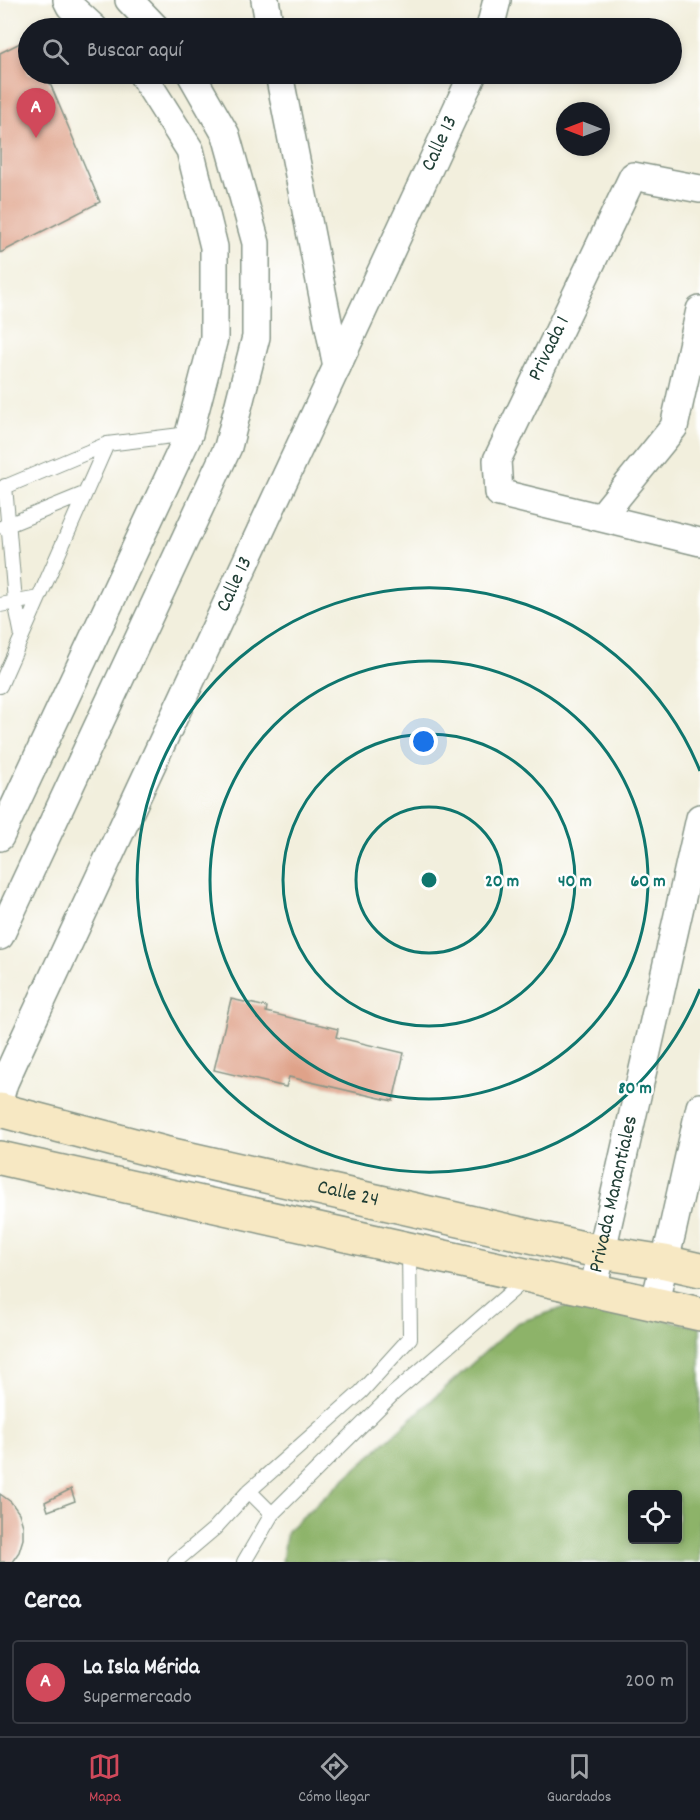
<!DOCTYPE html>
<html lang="es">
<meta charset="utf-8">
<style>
body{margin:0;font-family:Dekko,sans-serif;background:#242831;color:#f1f3f6}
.controls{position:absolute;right:18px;bottom:18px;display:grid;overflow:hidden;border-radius:6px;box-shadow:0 3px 9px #0003}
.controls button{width:54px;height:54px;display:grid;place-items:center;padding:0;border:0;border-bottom:2px solid #363941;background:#171b24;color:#f1f3f6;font:30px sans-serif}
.compass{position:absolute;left:556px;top:102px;width:54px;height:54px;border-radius:50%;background:#171b24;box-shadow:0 3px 9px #0003;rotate:270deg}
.you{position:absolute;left:424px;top:742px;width:21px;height:21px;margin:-15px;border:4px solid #fff;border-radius:50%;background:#1a73e8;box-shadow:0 0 0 9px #1a73e833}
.badge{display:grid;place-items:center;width:39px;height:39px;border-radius:50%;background:#d1495b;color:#fff;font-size:20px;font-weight:700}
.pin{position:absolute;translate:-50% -50px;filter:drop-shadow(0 2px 3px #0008)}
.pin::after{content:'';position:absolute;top:32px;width:21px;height:18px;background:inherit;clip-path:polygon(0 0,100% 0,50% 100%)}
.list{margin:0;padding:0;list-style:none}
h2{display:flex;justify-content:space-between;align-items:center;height:78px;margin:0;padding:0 24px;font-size:26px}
h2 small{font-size:20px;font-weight:400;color:#9ea1a6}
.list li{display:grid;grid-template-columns:39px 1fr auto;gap:18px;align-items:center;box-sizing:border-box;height:84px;margin:0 12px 12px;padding:0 12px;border:2px solid #363941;border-radius:6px}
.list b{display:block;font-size:22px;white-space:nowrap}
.list p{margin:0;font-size:20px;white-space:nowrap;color:#9ea1a6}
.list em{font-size:20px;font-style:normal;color:#9ea1a6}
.icon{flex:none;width:33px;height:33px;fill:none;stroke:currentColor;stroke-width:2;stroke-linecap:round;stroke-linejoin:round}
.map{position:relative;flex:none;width:700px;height:1562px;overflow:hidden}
.search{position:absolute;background:#171b24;box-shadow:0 3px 9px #0003;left:18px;right:18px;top:18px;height:66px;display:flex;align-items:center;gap:15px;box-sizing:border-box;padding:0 21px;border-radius:33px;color:#9ea1a6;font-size:22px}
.sheet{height:174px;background:#171b24}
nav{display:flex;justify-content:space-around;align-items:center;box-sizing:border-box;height:84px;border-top:2px solid #363941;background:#171b24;font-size:16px;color:#9ea1a6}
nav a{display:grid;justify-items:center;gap:3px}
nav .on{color:#d1495b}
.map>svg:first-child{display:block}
.forest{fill:#8db369;stroke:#56784e;stroke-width:1.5;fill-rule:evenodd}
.building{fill:#dfa289}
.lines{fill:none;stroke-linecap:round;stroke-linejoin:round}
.lane-casing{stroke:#889688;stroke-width:16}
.street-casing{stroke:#889688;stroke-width:30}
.secondary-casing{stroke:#889688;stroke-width:36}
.lane{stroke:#fff;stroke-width:14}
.street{stroke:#fff;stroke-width:27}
.secondary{stroke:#f7e8c3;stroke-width:33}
.ring{fill:none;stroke:#0f766e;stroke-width:3}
.labels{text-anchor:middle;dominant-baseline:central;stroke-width:5;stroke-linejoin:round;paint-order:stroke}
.street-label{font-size:21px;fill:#1f3d34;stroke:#fff}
.centre{fill:#0f766e;stroke:#fff;stroke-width:3}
.ring-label{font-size:18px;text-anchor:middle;font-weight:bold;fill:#0f766e;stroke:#fff;stroke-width:5;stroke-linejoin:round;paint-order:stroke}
</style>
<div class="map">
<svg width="700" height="1562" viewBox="0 0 700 1562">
<rect width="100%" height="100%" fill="#fff"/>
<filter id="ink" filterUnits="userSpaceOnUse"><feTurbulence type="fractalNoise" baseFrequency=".0167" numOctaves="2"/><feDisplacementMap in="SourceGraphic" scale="12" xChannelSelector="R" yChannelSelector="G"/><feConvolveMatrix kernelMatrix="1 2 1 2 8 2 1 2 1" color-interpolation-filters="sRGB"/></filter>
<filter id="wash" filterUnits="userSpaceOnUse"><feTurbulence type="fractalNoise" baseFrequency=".008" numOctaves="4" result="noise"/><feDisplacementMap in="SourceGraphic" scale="24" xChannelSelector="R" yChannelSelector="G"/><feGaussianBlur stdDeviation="1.35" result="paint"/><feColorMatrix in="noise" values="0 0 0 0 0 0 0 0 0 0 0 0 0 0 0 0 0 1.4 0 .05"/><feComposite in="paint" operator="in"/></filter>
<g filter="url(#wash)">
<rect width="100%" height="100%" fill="#f2efdd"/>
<path class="forest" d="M581 1302 700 1327V1562H282L287 1531 517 1323ZM632 1494H678V1540H632Z"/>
<g id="blocks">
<path class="building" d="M28 39V74H46L100 202 0 253V53Z
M231 999 267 1007 266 1012 338 1029 336 1037 404 1053 393 1101 289 1077 286 1087 214 1070Z
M71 1489 75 1501 48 1511 45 1502Z
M0 1494 11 1502 19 1513 23 1526V1539L19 1552 12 1562H0Z"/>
</g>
</g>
<g filter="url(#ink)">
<use href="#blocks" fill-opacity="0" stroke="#889688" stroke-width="1.5"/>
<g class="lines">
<g class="lane-casing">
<path id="lane" d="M5 486 15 601 22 636
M0 489 107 444 189 434
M3 527 84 494
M0 605 39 598
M0 686 107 444
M249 1491 272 1514
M175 1562 214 1529 249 1491 361 1392 410 1338 409 1249
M244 1562 272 1514 393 1394 527 1278"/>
</g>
<g class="street-casing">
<g id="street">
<path d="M67 0 70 6 94 28"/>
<path d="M129 0 156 28"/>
<path d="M265 0 270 28"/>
<path d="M490 28 497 0"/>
<path d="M279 74 337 367"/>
<path d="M700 189 633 176 497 460 499 493 700 542"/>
<path d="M601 517 674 427 700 310"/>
<path d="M0 837 189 434 214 338V247L190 150 142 74"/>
<path d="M0 936 228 447 256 337V243L226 135 191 74"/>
<path id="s1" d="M0 1097 4 1083 19 1050 473 74"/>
<path id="s2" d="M593 1290 700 818"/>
<path d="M654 1305 672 1232 700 1107"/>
</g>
</g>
<g class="secondary-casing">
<g id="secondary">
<path id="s3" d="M0 1110 164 1153 601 1252 665 1262 700 1270"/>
<path d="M0 1158 700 1314"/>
</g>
</g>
<use href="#lane" class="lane"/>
<use href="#street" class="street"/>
<use href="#secondary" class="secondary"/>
</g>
</g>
<g class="ring">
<circle cx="429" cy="880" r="73"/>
<circle cx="429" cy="880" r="146"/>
<circle cx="429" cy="880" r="219"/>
<path d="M700 989A292 292 0 1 1 700 771"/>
</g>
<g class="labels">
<g class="street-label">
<text stroke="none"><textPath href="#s1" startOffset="1050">Calle 13</textPath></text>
<text transform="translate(550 349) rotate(-64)">Privada 1</text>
<text stroke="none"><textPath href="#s1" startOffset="564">Calle 13</textPath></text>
<text stroke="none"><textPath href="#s3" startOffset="358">Calle 24</textPath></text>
<text stroke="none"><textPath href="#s2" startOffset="98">Privada Manantiales</textPath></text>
</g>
</g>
<circle cx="429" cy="880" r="9" class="centre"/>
<g class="ring-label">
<text x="502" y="886">20 m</text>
<text x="575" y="886">40 m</text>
<text x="648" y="886">60 m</text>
<text x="635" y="1093">80 m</text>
</g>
</svg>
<div class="controls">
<button><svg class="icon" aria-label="locate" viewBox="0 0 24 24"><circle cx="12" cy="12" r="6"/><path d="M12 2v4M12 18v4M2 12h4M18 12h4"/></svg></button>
</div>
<svg class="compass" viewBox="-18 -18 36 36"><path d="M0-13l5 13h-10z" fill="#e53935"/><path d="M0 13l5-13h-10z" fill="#9ea1a6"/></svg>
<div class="you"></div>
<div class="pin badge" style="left:36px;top:138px">A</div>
<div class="search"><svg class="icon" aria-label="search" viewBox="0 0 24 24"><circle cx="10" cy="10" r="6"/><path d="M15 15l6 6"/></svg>Buscar aquí</div>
</div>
<section class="sheet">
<h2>Cerca<small></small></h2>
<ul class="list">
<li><span class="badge">A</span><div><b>La Isla Mérida</b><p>Supermercado</p></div><em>200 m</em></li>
</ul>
</section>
<nav>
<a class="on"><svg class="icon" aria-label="map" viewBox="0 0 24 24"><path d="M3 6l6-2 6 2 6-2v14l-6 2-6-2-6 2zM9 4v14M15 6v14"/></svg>Mapa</a>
<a><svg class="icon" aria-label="directions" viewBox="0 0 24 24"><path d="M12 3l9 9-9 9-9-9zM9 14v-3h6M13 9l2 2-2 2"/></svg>Cómo llegar</a>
<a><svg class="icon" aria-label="saved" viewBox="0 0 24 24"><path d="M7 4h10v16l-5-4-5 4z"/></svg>Guardados</a>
</nav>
